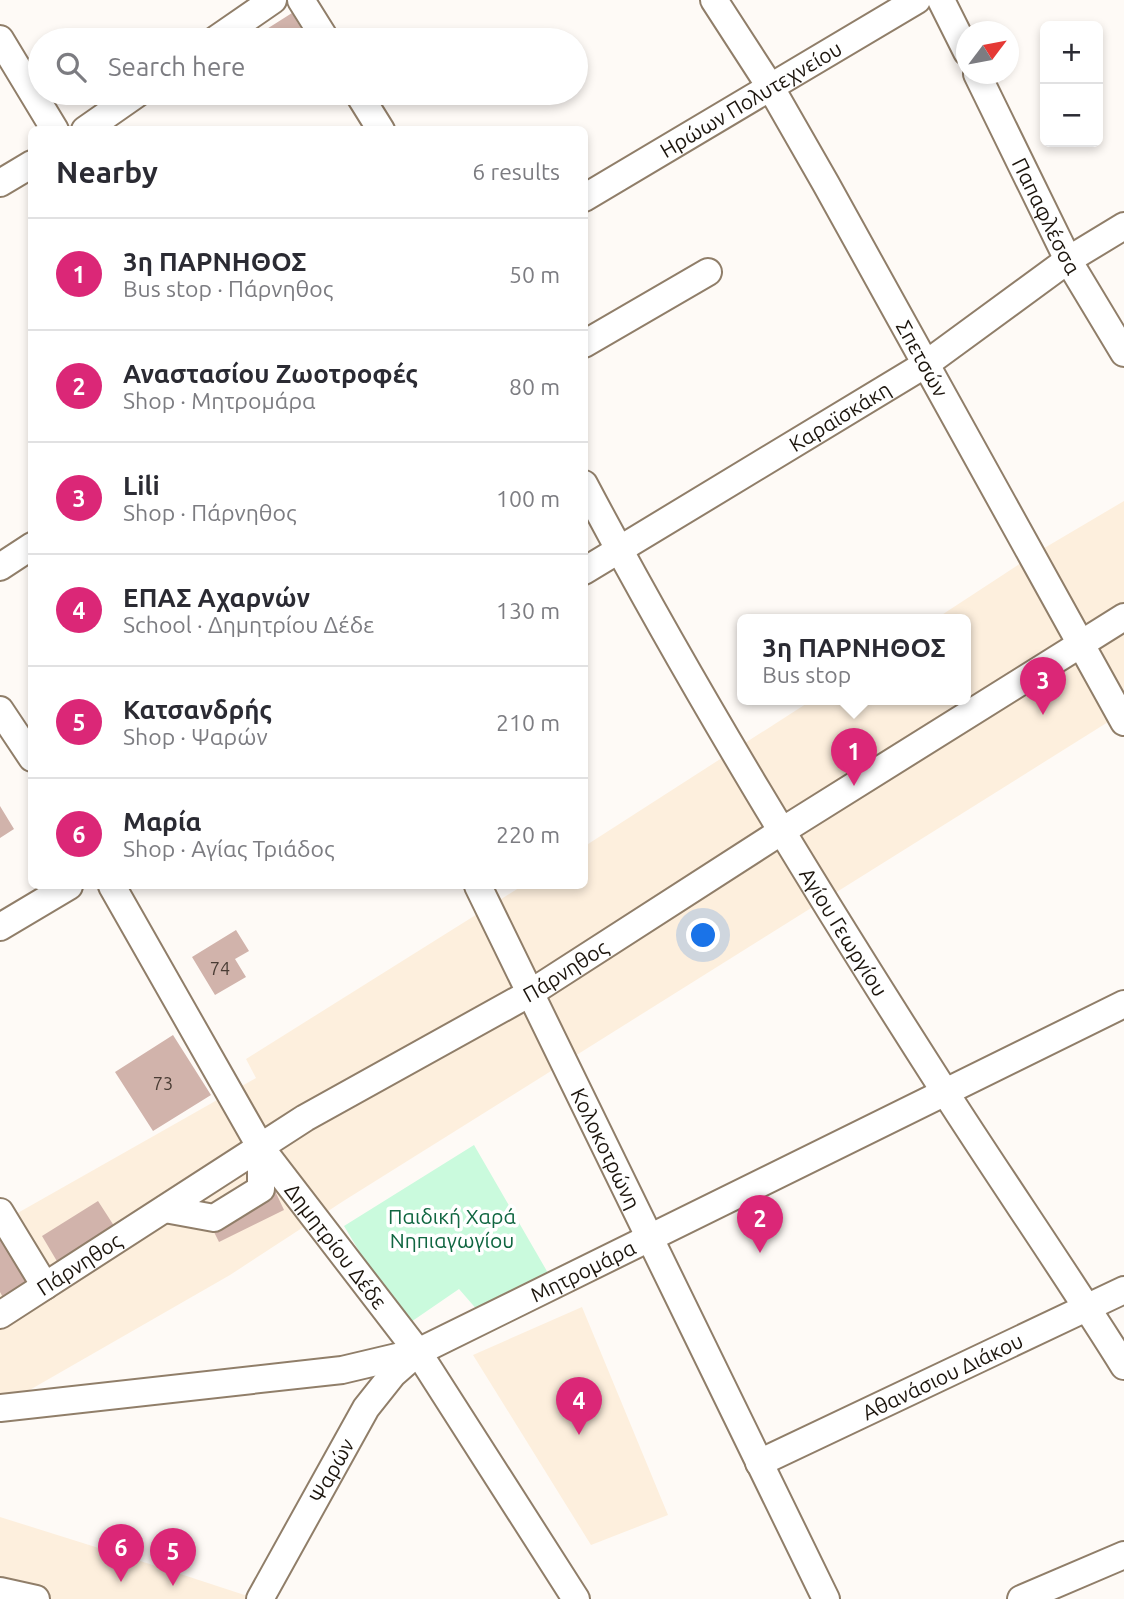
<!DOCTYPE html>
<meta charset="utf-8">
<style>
body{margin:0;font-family:Ubuntu,sans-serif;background:#f7f7f7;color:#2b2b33}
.controls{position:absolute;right:21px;top:21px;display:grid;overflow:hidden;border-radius:10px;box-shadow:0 4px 10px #0003}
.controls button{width:63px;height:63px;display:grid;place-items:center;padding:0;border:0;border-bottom:2px solid #e1e1e2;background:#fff;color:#2b2b33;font:35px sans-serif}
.compass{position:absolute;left:956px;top:21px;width:63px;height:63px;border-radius:50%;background:#fff;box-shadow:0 4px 10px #0003;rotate:58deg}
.you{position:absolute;left:704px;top:936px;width:24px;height:24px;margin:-18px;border:5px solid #fff;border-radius:50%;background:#1a73e8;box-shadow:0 0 0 10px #1a73e833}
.badge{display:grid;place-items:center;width:46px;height:46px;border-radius:50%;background:#db2777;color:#fff;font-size:23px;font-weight:700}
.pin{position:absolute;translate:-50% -58px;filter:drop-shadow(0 2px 4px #0008)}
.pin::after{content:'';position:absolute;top:37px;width:24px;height:21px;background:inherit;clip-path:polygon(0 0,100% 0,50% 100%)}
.popup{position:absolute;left:737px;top:614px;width:234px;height:91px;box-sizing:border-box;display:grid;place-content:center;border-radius:10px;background:#fff;filter:drop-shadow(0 2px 5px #0005);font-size:23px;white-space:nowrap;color:#7c7c81}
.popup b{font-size:26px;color:#2b2b33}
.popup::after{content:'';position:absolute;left:50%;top:100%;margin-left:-14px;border:14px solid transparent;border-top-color:#fff}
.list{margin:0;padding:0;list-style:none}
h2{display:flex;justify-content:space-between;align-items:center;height:91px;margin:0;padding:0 28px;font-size:30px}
h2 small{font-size:23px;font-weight:400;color:#7c7c81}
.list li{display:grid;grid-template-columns:46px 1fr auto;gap:21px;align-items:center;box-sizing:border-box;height:112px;padding:0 28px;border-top:2px solid #e1e1e2}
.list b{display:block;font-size:26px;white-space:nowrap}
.list p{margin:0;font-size:23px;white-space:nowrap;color:#7c7c81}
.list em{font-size:23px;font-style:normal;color:#7c7c81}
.icon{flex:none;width:38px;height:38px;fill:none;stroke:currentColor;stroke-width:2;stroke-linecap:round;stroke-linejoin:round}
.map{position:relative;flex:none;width:1124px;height:1599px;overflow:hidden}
.search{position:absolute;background:#fff;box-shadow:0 4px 10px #0003;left:28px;top:28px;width:560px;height:77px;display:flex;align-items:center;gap:18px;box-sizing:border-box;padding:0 24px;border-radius:38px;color:#7c7c81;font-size:26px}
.panel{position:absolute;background:#fff;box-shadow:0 4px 10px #0003;left:28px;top:126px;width:560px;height:763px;border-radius:10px}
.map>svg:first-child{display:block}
.built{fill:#fdefdd}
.green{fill:#cafadd}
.building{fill:#d1b3ab}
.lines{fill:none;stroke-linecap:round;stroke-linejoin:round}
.minor-casing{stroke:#907e69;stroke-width:30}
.minor{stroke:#fff;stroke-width:26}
.labels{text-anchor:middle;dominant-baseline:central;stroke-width:7;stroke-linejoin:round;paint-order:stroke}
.number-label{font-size:18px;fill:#493c34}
.street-label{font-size:21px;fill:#1c150d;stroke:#fff}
.park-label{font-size:21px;fill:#106641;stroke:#fff}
</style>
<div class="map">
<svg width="1124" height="1599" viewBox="0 0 1124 1599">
<rect width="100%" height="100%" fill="#fefaf6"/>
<path class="built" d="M1124 501V712L345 1200 230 1275 0 1407V1223L256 1078 246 1059 522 886H584L585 846 812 700H966V620H934L1041 550Z
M582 1307 668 1515 591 1545 473 1355Z
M0 1517 156 1566 257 1599H0Z"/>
<path class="green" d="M474 1145 548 1273 479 1312 459 1289 408 1324 374 1276 344 1226Z"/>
<path class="building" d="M292 13 308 40H268L262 32Z
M0 806 14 829 0 838Z
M236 930 249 951 235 959 246 977 215 995 192 957Z
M173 1035 211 1095 153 1131 115 1072Z
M270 1180 284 1210 219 1242 204 1212Z
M98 1201 118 1232 61 1268 42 1236Z
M0 1233 35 1283 6 1303 0 1292Z"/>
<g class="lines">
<g class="minor-casing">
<g id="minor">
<path d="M301 0 326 40"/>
<path id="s1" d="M714 0 771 88 826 184 1124 722"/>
<path d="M941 0 967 52"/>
<path d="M0 39 55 130"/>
<path d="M215 40 273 0"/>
<path id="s2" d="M977 74 1068 260 1124 353"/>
<path d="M358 93 381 130"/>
<path d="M85 130 138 93"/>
<path d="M0 183 32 164"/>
<path id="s3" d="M584 198 917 0"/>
<path d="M584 344 708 272"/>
<path id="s4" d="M584 484C694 692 818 894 945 1092 1004 1184 1066 1273 1124 1366"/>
<path d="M0 567 32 546"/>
<path id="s5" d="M584 571 926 364 1068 260 1124 226"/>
<path d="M0 710 32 758"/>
<path id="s6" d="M112 886 261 1148 418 1352 576 1599"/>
<path id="s7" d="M478 886 826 1599"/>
<path d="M0 927 69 886"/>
<path d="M165 1209 214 1218 261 1189V1148"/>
<path d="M0 1212 45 1286"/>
<path id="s8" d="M0 1315 305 1118 532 992 782 831 1124 617"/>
<path id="s9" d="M0 1408 342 1370 418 1352 1124 1004"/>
<path id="s10" d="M759 1463 1124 1290"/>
<path d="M0 1591 36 1599"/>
<path id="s11" d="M260 1599 366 1408 393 1374 417 1353"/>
<path d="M1021 1599 1124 1555"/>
</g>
</g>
<use href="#minor" class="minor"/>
</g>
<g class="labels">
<g class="number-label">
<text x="220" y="968">74</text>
<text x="163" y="1083">73</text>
</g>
<g class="street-label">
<text stroke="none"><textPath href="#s3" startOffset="194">Ηρώων Πολυτεχνείου</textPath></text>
<text stroke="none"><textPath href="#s2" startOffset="158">Παπαφλέσσα</textPath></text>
<text stroke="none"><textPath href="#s1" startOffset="415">Σπετσών</textPath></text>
<text stroke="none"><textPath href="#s5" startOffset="299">Καραϊσκάκη</textPath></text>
<text stroke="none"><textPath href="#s4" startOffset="518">Αγίου Γεωργίου</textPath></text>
<text stroke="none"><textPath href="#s8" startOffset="662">Πάρνηθος</textPath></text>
<text stroke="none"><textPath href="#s7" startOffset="292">Κολοκοτρώνη</textPath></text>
<text stroke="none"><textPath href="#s6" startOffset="425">Δημητρίου Δέδε</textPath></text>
<text stroke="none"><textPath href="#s8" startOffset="94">Πάρνηθος</textPath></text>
<text stroke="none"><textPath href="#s9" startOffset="606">Μητρομάρα</textPath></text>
<text stroke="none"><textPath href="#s10" startOffset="203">Αθανάσιου Διάκου</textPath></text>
<text stroke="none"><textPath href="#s11" startOffset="147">Ψαρών</textPath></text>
</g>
<g class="park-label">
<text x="452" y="1216">Παιδική Χαρά<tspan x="452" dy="24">Νηπιαγωγίου</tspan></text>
</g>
</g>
</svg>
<div class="controls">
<button>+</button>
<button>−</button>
</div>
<svg class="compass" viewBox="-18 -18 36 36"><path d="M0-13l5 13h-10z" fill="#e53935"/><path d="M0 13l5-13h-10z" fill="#7c7c81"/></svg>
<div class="you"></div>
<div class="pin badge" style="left:854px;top:786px">1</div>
<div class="popup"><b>3η ΠΑΡΝΗΘΟΣ</b>Bus stop</div>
<div class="pin badge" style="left:760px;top:1253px">2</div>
<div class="pin badge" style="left:1043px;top:715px">3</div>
<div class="pin badge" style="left:579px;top:1435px">4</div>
<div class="pin badge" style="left:173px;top:1586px">5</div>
<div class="pin badge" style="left:121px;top:1582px">6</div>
<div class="search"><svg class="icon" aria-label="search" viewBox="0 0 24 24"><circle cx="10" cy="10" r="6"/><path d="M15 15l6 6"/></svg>Search here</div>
<section class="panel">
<h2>Nearby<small>6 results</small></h2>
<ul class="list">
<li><span class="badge">1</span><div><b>3η ΠΑΡΝΗΘΟΣ</b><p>Bus stop · Πάρνηθος</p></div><em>50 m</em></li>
<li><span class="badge">2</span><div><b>Αναστασίου Ζωοτροφές</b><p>Shop · Μητρομάρα</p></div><em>80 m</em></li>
<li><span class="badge">3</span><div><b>Lili</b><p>Shop · Πάρνηθος</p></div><em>100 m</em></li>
<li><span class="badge">4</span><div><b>ΕΠΑΣ Αχαρνών</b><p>School · Δημητρίου Δέδε</p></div><em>130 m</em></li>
<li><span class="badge">5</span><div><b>Κατσανδρής</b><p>Shop · Ψαρών</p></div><em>210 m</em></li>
<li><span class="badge">6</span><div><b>Μαρία</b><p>Shop · Αγίας Τριάδος</p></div><em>220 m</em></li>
</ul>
</section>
</div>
